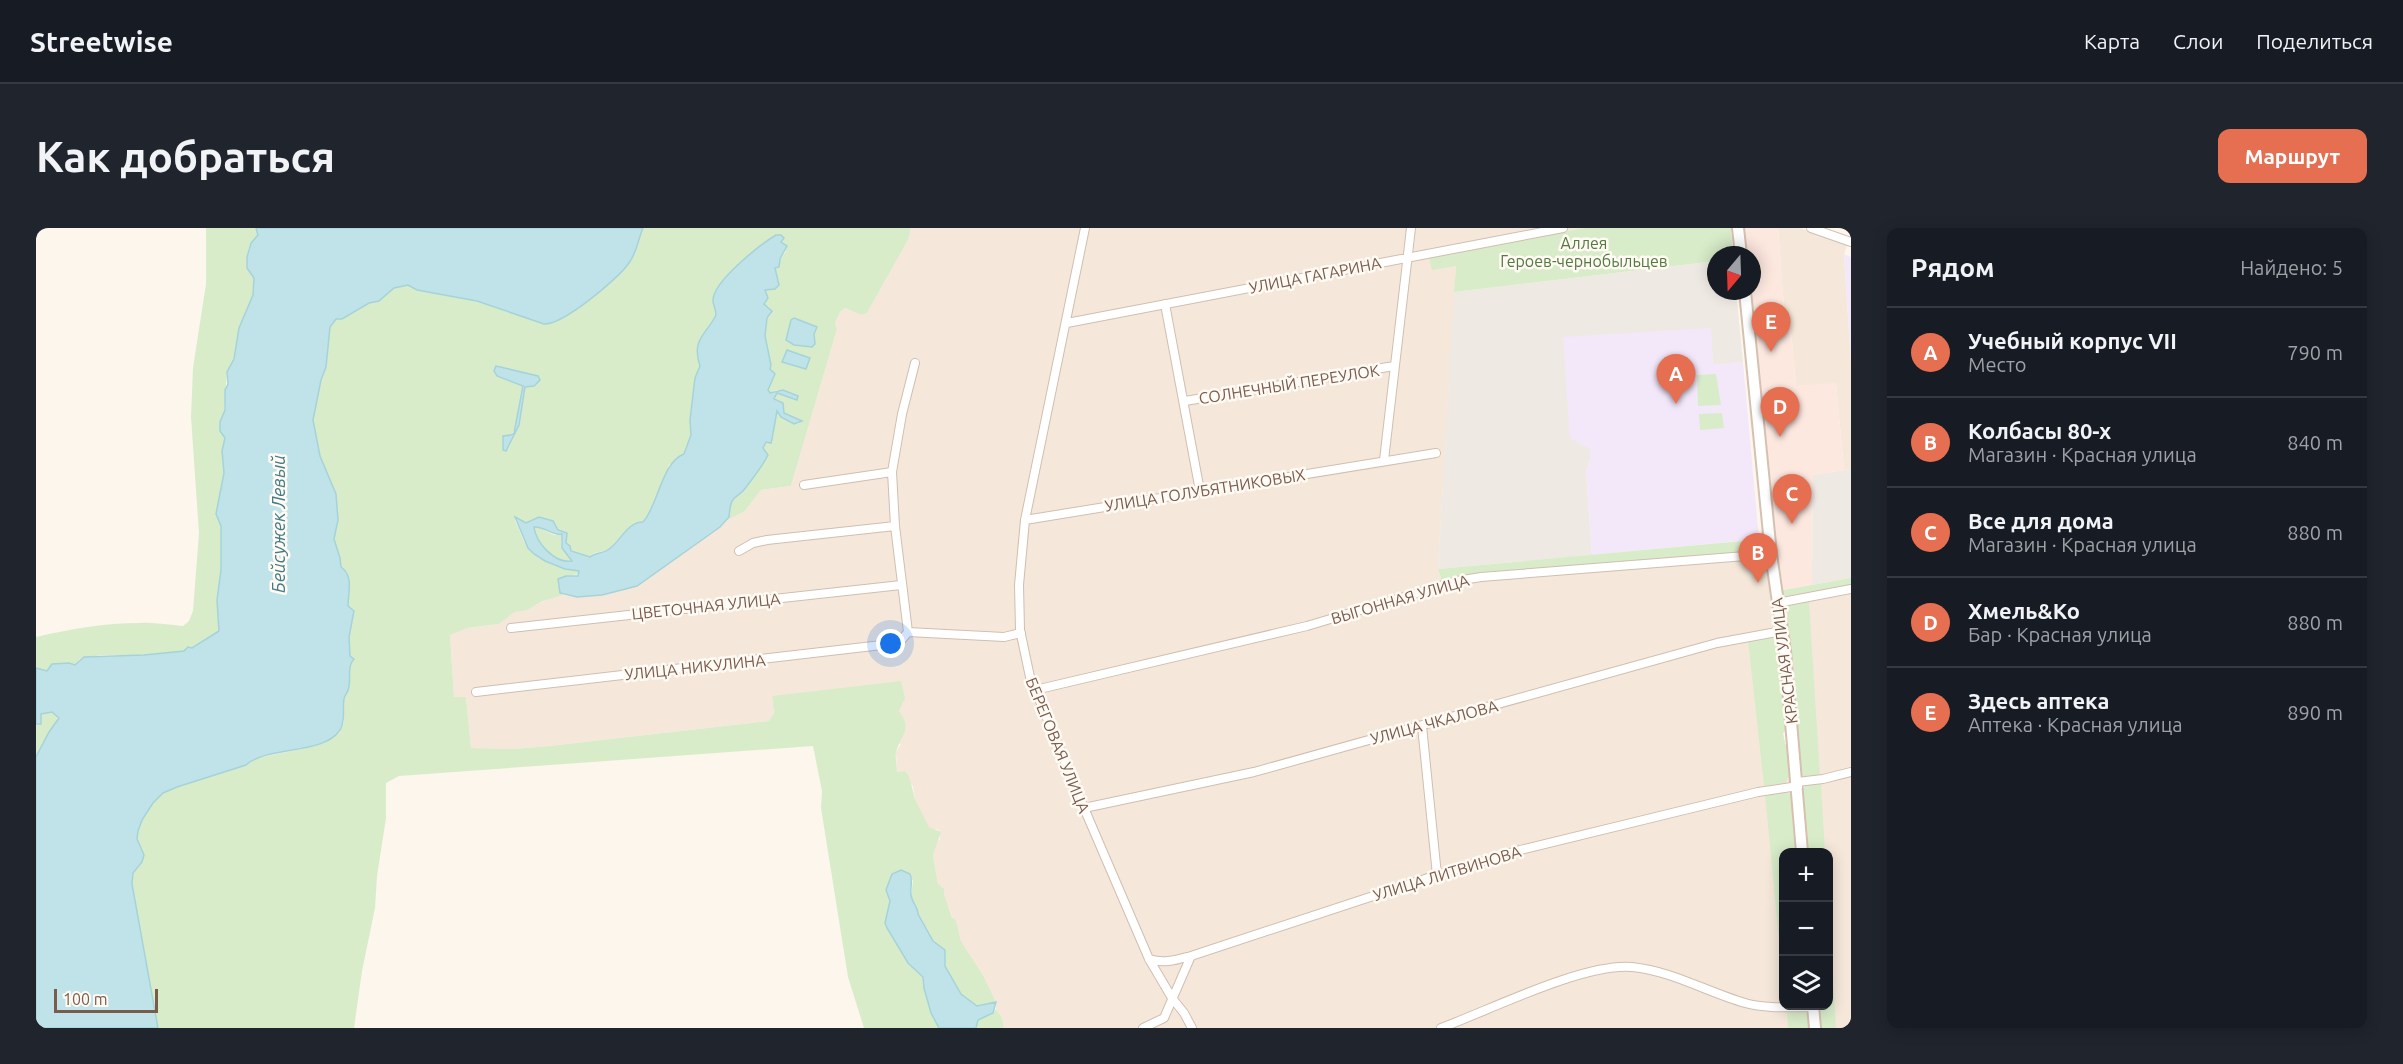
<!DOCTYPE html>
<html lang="ru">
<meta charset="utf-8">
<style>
body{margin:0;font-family:Ubuntu,sans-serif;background:#20242c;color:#f1f3f6}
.controls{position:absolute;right:18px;bottom:18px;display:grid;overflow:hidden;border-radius:12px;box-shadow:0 3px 15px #0003}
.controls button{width:54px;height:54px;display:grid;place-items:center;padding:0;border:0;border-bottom:2px solid #363941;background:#171b24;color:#f1f3f6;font:30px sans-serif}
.compass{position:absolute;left:1671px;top:18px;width:54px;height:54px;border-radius:50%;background:#171b24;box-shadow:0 3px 15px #0003;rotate:199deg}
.scale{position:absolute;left:18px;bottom:15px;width:104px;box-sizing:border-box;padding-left:6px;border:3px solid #7a5c4d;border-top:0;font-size:16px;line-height:21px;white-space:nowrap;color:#7a5c4d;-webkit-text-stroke:4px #fffaf3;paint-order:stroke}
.you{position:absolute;left:855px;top:416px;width:21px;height:21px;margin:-15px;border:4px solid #fff;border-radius:50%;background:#1a73e8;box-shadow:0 0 0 9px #1a73e833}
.badge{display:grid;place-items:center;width:39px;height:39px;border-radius:50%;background:#e76f51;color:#fff;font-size:20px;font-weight:700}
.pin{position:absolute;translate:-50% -50px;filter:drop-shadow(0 2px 3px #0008)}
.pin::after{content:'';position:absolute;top:32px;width:21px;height:18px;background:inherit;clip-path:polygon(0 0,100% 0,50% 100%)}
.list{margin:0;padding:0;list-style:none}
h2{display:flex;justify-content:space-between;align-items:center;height:78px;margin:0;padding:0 24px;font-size:26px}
h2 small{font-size:20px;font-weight:400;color:#9ea1a6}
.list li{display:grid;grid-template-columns:39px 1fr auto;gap:18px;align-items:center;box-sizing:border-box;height:90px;padding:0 24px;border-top:2px solid #363941}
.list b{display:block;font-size:22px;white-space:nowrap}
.list p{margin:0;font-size:20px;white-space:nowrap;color:#9ea1a6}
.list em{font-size:20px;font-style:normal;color:#9ea1a6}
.icon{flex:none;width:33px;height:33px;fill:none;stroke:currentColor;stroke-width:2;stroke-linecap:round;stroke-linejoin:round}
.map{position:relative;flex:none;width:1815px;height:800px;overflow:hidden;border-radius:12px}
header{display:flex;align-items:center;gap:36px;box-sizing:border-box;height:84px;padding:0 30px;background:#171b24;border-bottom:2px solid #363941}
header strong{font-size:28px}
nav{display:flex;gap:33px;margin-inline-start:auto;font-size:21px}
.intro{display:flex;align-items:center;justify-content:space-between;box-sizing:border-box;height:144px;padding:0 36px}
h1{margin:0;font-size:42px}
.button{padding:15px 27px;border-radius:12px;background:#e76f51;color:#fff;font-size:21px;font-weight:700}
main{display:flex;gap:36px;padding:0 36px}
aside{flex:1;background:#171b24;border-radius:12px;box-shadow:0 3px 15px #0003}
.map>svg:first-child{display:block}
.residential{fill:#f5e8da}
.commercial{fill:#fde8e0}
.industrial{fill:#efe9e4}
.education{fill:#f3e8fa}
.green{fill:#d8ecc9;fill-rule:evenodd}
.water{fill:#bfe3e8;stroke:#a5d3da;stroke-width:1.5;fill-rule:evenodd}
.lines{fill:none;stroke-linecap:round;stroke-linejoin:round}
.street-casing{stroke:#d1beb0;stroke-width:10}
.secondary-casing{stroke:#d6c0b0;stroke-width:14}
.street{stroke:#fff;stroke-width:8}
.secondary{stroke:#fff;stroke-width:10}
.labels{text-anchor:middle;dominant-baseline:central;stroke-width:5;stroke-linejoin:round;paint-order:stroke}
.park-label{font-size:16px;fill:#537a41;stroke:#fffaf3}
.street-label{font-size:16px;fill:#7a5c4d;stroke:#fffaf3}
.water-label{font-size:18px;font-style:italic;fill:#437c86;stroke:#fffaf3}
</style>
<header>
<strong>Streetwise</strong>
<nav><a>Карта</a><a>Слои</a><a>Поделиться</a></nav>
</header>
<div class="intro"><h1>Как добраться</h1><a class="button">Маршрут</a></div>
<main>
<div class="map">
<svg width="1815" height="800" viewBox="0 0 1815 800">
<rect width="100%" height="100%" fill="#fdf6ec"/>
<path class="residential" d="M875 0H1547L1393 29 1420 38 1402 341 1406 353 1445 345 1707 324 1706 313 1723 311 1730 316 1741 408 1750 502 1747 505 1749 516 1751 519 1760 624H1748V778H1771L1773 800H968L966 790 960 781V774L947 747 925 713 922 701 902 656 897 627 901 613 904 612 903 602 893 600 879 571 877 558 861 545 860 524 865 516 736 469 738 485 733 493 513 518 478 521 435 520 430 469H418L414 407 419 403 431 400 463 396 479 384 492 381 516 369 527 367 541 369 566 367 601 358 690 293 709 283 725 262 755 258 801 101 799 95 804 84 809 80 825 87 831 85 872 12Z
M1742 0H1764L1811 17 1808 27 1815 136V241L1808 242 1800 156 1760 158 1754 94H1749Z
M1815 366V800H1783L1792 778V624H1771L1748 377Z"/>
<path class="commercial" d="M1704 0H1742L1749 93 1754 94 1760 158 1800 155 1808 242 1777 247 1776 357 1742 363 1711 63H1716V27H1707Z"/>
<path class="industrial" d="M1680 33V63H1700L1707 134 1677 137 1674 100 1554 220V232L1550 244 1556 327 1402 341 1418 64Z
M1815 241V350L1776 357 1777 247Z"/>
<path class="education" d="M1808 26 1815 29V136Z
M1675 100 1677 136 1707 134 1723 311 1556 327 1550 244 1554 232V221L1534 210 1527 109Z"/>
<path class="green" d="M170 0H220L222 7C220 10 218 12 215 15 209 24 211 42 218 50L217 67 203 100 198 131 191 144 186 206 189 210 188 245 180 286 185 298V342L181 372 183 403 156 420 148 423 108 427H64L44 431 39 437C30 433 19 438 11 443L0 440V409C35 401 68 395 104 395 118 394 132 397 147 398L153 393 157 383 163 305 155 189 157 140 170 56Z
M607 0H875L872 12 831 85 825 87 809 80 804 84 799 95 801 101 755 258 725 262 709 283 690 293 693 289V277L697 271 711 259 732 227 727 220 730 214 735 215 736 211 741 182 745 189 763 196 748 185 744 173 738 171 741 165 757 169 753 165 741 162 733 165 732 162 739 146 734 141 735 137C733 121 723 98 735 86L733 79 728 76 729 61H739V40L750 23 740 7C712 24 693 45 677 73L680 87 667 106 664 138 659 150 654 191 655 207 648 226 633 237 624 264 607 294 597 296 572 322 558 325 554 329 535 323 530 315 531 305 522 302 512 291H499L490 295 479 290V293C484 301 486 312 492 320 501 332 525 342 540 341L544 346 537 347 524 365 527 367 507 373 491 382 479 384 463 396 431 400 414 407 418 469H430L435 520 478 521 513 518 733 493 738 485 736 468 865 453 869 470 863 483C877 501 865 507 860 524 859 530 861 538 861 544L869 543 873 548 879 571 893 599 905 604 897 627 902 656 908 661V667L916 689 920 693 925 713 947 747 960 774 941 779 925 766 889 703 875 669 877 652 851 665 854 673 849 696 868 728 887 749 888 760 895 785 903 800H828L812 749 785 580 786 563 777 518 363 548 350 555V590L341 648 339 680 326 743 318 800H122L96 656 97 646 106 634 108 627 101 611 102 603 106 592 117 575 127 565 141 559 210 537 217 531 270 520 295 510 304 504 308 494V469L314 454 313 409 318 383 312 378C312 364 317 348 305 339L304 330 298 311 302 292 300 266 284 228 277 192 285 152 290 139 294 99 300 91H306L333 75 343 73 357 60 372 57 381 62 441 73 508 96C539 77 580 60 598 26 603 18 604 8 607 0ZM461 138 502 148 489 159 483 197 472 221 467 222V208L475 207 481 197 487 158 461 148Z
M1547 0H1695L1697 27H1680V33L1418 64 1420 38 1396 42 1393 29Z
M1680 146 1685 177 1662 178 1661 147Z
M1686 185 1688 200 1664 202 1663 186Z
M498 299H501L518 307 526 306 525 316 536 333C519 336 500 315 498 299Z
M1706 313 1708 324 1445 345 1406 353 1402 341Z
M1815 350V359L1743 371 1742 363Z
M1773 373 1784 548 1770 550 1765 547 1756 457 1759 451 1758 438 1754 435 1748 377Z
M1741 408 1750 502 1747 505 1749 516 1751 519 1754 548 1749 555 1728 558 1712 412Z
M16 484 21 486 22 494 13 504 0 529V496L2 497 5 493V486Z
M1785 556 1789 624H1771L1766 563 1769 558Z
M1749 564 1756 567 1760 624H1748L1747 753 1729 567Z
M1793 685 1800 800H1783L1782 778H1792Z
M960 781 966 790 968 800H940L942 792 957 785Z
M1768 782 1772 785 1773 800H1752L1751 783Z"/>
<path class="water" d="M220 0H607C602 12 601 24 593 35 582 51 527 97 508 96L441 73 381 62 372 57 358 60 343 73 333 75 306 91H300L294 99 290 139 285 152 277 192 284 228 300 266 302 292 298 311 304 330 305 339C318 348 312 365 312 378L318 383 313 409 314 428 318 431C310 439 316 452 312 462 311 466 309 466 308 471 306 481 310 493 304 502 288 527 230 518 210 537L141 559 127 565 117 575 106 592 102 603 101 611 108 627 106 634 97 645 96 656 122 800H0V529L13 504 23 490 16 484 5 486V496H0V440L11 443 16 436 33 435 39 437 48 429 108 427 148 423 152 419 156 420 183 403 181 372 185 342V298L180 286 188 245 186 223 189 210 184 203V194L189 182V162L192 156 191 144 198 131 203 100 217 67 218 50 211 40V29L215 15 222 7Z
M740 7H745L748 10 745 14 751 18 744 31 743 39 739 40 743 57 739 61 729 62 732 70 728 76 736 83 731 90 729 108 735 137 734 141 739 146 732 162 734 165 747 162 762 168 761 172 741 165 738 171 747 175 748 185 766 193 758 196 745 189 741 183 736 211 735 215 730 214 727 220 732 227C726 239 719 247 711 258 700 274 695 263 693 289L684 299 601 358 566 367 541 369 524 365 522 351 530 348H542L543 343 529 341 509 333 498 326 492 320 479 289 490 295 503 289 517 293 522 302 531 305 530 315 534 318 535 323 554 329C560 324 567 326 573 321 585 313 591 294 607 294 623 276 625 235 648 226L655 207 654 192 659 150 664 138C655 111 670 107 680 87 680 81 677 77 677 73 676 54 725 16 740 7ZM498 299C508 298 516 308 526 306V320L536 333C519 336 500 315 498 299Z
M758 90 781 99 778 106 779 116 776 119 758 117 750 112 755 92Z
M751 122 774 130 770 141 746 134Z
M460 138 502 148 504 152 498 158 489 159 483 197 470 223 467 222V208L475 207 478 205 487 158 461 148 458 143Z
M865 642 874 646C877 653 874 659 875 667 876 675 882 679 882 686L897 713 909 722V738L925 766 941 778 960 774 957 785 942 792 940 800H903L895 785 888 760 887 749 872 735 851 700 849 695 854 673 850 662 856 646Z"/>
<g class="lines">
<g class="street-casing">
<path id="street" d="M1049 0 989 292 983 357 984 402 994 449 1048 580 1113 731 1136 770 1148 785 1156 800
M1775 0 1815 14
M1129 76 1164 263
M1031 95 1527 0
M1149 173 1358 138
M1348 232 1375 0
M768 257 856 244
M989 292 1400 225
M703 323 717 315 731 312 859 298
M1741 375 1815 361
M475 400 865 357
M872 404 859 298 856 244 866 186 879 135
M872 404 968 409 985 405
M999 462 1271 398 1421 353 1445 349 1735 326
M440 464 863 415 872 404
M1386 498 1401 647
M1761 554 1787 551 1815 544
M1048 580 1218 544 1681 415 1746 403
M1113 731C1128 736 1140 732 1155 728
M1107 800 1128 790 1155 728 1401 647 1484 622 1722 564 1762 558
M1405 800C1454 782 1547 735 1596 739 1636 743 1671 764 1709 775 1731 781 1754 779 1777 779"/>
</g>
<g class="secondary-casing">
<path id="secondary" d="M1702 0 1705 27
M1709 63 1735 326 1749 423 1766 624
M1777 778 1779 800"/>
</g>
<use href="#street" class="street"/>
<use href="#secondary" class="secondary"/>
</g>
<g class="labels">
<g class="park-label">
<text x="1548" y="15">Аллея<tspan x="1548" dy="18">Героев-чернобыльцев</tspan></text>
</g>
<g class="street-label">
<text transform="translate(1279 47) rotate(-11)">УЛИЦА ГАГАРИНА</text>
<text transform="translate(1253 156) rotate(-9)">СОЛНЕЧНЫЙ ПЕРЕУЛОК</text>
<text transform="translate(1169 262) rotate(-9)">УЛИЦА ГОЛУБЯТНИКОВЫХ</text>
<text transform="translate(1364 371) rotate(-16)">ВЫГОННАЯ УЛИЦА</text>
<text transform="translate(670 378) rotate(-6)">ЦВЕТОЧНАЯ УЛИЦА</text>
<text transform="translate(1748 433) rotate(-97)">КРАСНАЯ УЛИЦА</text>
<text transform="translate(659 439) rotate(-6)">УЛИЦА НИКУЛИНА</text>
<text transform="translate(1398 494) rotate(-15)">УЛИЦА ЧКАЛОВА</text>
<text transform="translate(1022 517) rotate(68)">БЕРЕГОВАЯ УЛИЦА</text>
<text transform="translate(1411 645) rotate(-17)">УЛИЦА ЛИТВИНОВА</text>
</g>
<g class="water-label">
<text transform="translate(242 296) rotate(-90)">Бейсужек Левый</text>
</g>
</g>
</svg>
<div class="controls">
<button>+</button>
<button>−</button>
<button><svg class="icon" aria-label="layers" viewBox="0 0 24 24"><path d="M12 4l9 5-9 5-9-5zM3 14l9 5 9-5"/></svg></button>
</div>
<svg class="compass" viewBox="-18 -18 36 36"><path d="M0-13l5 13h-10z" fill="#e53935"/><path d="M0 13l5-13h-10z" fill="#9ea1a6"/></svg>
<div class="scale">100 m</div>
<div class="you"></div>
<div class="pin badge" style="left:1640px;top:176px">A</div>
<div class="pin badge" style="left:1722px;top:355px">B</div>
<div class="pin badge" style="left:1756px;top:296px">C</div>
<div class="pin badge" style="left:1744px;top:209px">D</div>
<div class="pin badge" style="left:1735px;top:124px">E</div>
</div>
<aside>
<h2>Рядом<small>Найдено: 5</small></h2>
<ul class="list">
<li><span class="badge">A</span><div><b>Учебный корпус VII</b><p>Место</p></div><em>790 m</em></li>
<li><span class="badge">B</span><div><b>Колбасы 80-х</b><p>Магазин · Красная улица</p></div><em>840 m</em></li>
<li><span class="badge">C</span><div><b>Все для дома</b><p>Магазин · Красная улица</p></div><em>880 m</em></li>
<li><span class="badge">D</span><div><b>Хмель&amp;Ко</b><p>Бар · Красная улица</p></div><em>880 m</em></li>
<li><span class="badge">E</span><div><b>Здесь аптека</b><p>Аптека · Красная улица</p></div><em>890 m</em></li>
</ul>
</aside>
</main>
